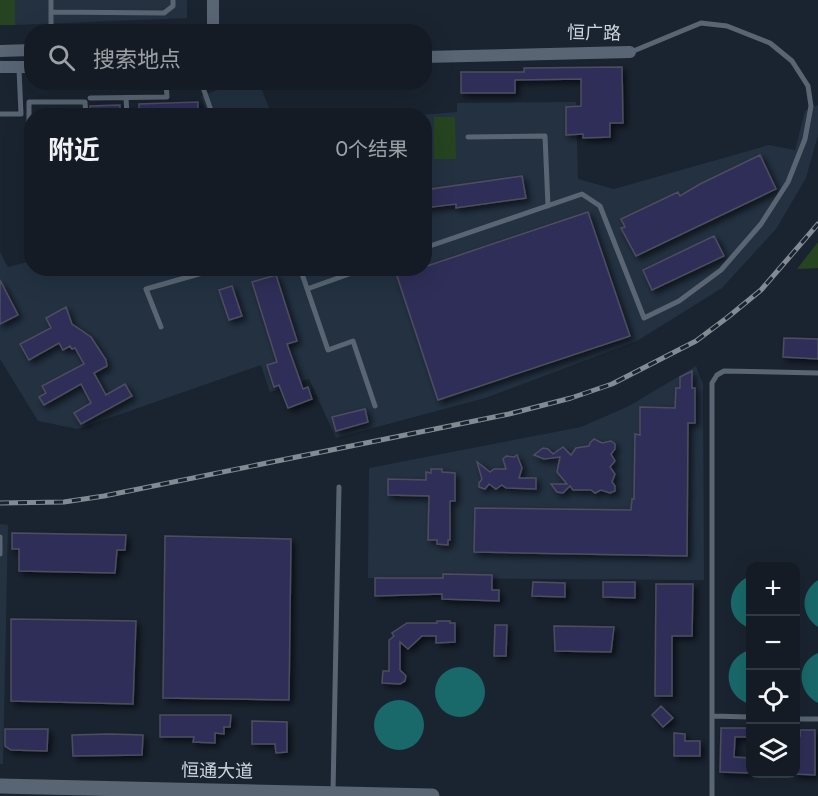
<!DOCTYPE html>
<html lang="zh">
<meta charset="utf-8">
<style>
body{margin:0;font-family:"Varela Round","Noto Sans SC",sans-serif;background:#212831;color:#f1f3f6}
.controls{position:absolute;right:18px;bottom:18px;display:grid;overflow:hidden;border-radius:12px;box-shadow:0 6px 24px #0002}
.controls button{width:54px;height:54px;display:grid;place-items:center;padding:0;border:0;border-bottom:2px solid #333941;background:#141b24;color:#f1f3f6;font:30px sans-serif}
.list{margin:0;padding:0;list-style:none}
h2{display:flex;justify-content:space-between;align-items:center;height:78px;margin:0;padding:0 24px;font-size:26px}
h2 small{font-size:20px;font-weight:400;color:#9da1a6}
.icon{flex:none;width:33px;height:33px;fill:none;stroke:currentColor;stroke-width:2;stroke-linecap:round;stroke-linejoin:round}
.map{position:relative;flex:none;width:818px;height:796px;overflow:hidden}
.search{position:absolute;background:#141b24;box-shadow:0 6px 24px #0002;left:24px;top:24px;width:408px;height:66px;display:flex;align-items:center;gap:15px;box-sizing:border-box;padding:0 21px;border-radius:24px;color:#9da1a6;font-size:22px}
.panel{position:absolute;background:#141b24;box-shadow:0 6px 24px #0002;left:24px;top:108px;width:408px;height:168px;border-radius:24px}
.map>svg:first-child{display:block}
.built{fill:#233141}
.green{fill:#264420}
.water{fill:#19696a}
.building{fill:#2e2e58;stroke:#4d4e5e;stroke-width:1.5;filter:url(#shadow)}
.lines{fill:none;stroke-linecap:round;stroke-linejoin:round}
.service{stroke:#596573;stroke-width:5}
.tertiary{stroke:#596573;stroke-width:12}
.secondary{stroke:#596573;stroke-width:15}
.rail-casing{stroke:#828a94;stroke-width:5}
.rail{stroke:#1a2430;stroke-width:3;stroke-dasharray:9;stroke-linecap:butt}
.labels{text-anchor:middle;dominant-baseline:central;stroke-width:6;stroke-linejoin:round;paint-order:stroke}
.street-label{font-size:18px;fill:#cfd6de;stroke:#1a2430}
</style>
<div class="map">
<svg width="818" height="796" viewBox="0 0 818 796">
<defs>
<filter id="shadow"><feDropShadow dx="3.5" dy="3.5" stdDeviation="3" flood-color="#0009"/></filter>
</defs>
<rect width="100%" height="100%" fill="#1a2430"/>
<path class="built" d="M15 0H187V18L15 25Z
M237 83H259L272 115H208L201 96Z
M576 102 578 179 614 189 769 145 795 150 805 111 818 105V135L806 178 776 229 722 288 637 341 485 398 336 438 309 379 270 392 261 365 78 429 38 421 0 359V252L8 267 31 261 32 268H424V116L419 115 457 112V103Z
M696 366 703 384 704 580 368 578 369 468 581 427 629 406Z
M0 524 8 525 3 764H0Z"/>
<path class="green" d="M0 0H15V25H0Z
M434 117H455L456 159H434Z
M818 242V268L797 269Z"/>
<path class="water" d="M750 576V628C724 620 725 586 750 576Z
M818 580V627C800 615 800 592 818 580Z
M750 650V704C722 696 721 658 750 650Z
M818 653V703C797 692 795 663 818 653Z
M435 692a25 25 0 1 1 50 0a25 25 0 1 1-50 0Z
M374 725a25 25 0 1 1 50 0a25 25 0 1 1-50 0Z"/>
<path class="building" d="M622 67 623 123H610V137L583 138V134L566 135V107L581 106V79L515 80V93H461V72H524V68Z
M198 102V116H139V104Z
M120 105V116H91L90 106Z
M760 155 776 189 636 256 621 228 625 227 621 219 678 192 680 196 700 184Z
M522 176 526 198 456 208V204L424 208V190Z
M588 212 630 336 438 400 397 276 424 268V267Z
M714 236 724 256 652 290 643 270Z
M276 275 297 341 287 344 303 389 308 387 312 399 288 408 279 385 274 387 267 365 277 362 252 282Z
M0 280 18 315 0 324Z
M232 286 242 316 229 320 219 290Z
M66 307 72 324 91 337 106 360 107 366 94 373 106 395 125 384 132 396 81 424 74 413 91 403 81 384 44 405 39 397 46 393 42 386 84 364 75 348 72 349 70 346 63 350 59 343 29 360 20 344 51 328 46 318Z
M784 338 818 339V359L783 357Z
M692 371V388H695V423H688L687 556 474 552 475 508 631 510 632 499H634L635 434 640 435V407L675 408 676 388H680V377Z
M365 409 368 422 336 431 332 417Z
M594 439 602 443 611 441 615 444V449L611 454 615 461 610 467 615 474 612 482 615 486V491L610 493 601 490 595 493 591 490H573L570 486 563 493 557 492 551 484H567L557 472 560 457 544 459 534 455 543 448 548 449 553 454 563 447 571 455 576 448 589 446 590 443Z
M517 455 522 468 519 478H536V489L506 488 502 485 496 489 489 484 485 489 479 487V483L482 479 477 462 490 472 494 469H506L503 459 506 456 514 457Z
M431 469H442V472L455 473V501H450V540H448V545L437 544V540H428L429 496 388 495V479L426 480V472L431 473Z
M12 533 126 535 125 550H117L115 573 19 571V549H12Z
M165 536 291 539 289 700 163 698Z
M443 574 492 575V590H499V601L442 599V594L375 596V578H443Z
M533 582 565 583V597L532 596Z
M603 582H635V598L603 597Z
M656 584H693L692 636H672V696H655Z
M11 619 136 621 133 704 11 701Z
M437 621H450V623H455V642L436 643V636H422L408 649 400 642V670L406 676 405 681 400 684 382 683 383 671H389V640L394 636 392 633 407 623H437Z
M495 625H507L506 656H494Z
M554 626 614 627 611 652 555 651Z
M661 706 673 718 663 727 652 715Z
M160 715H231L230 727H224V734L215 733V743L193 742 194 737H160Z
M252 721 287 722V752L276 753 275 744H252Z
M721 728H748V737H735L734 757 750 758V773L720 772Z
M5 729H48L47 751 11 750 5 746Z
M800 730H815V775L795 774V736H800Z
M674 733 685 734V741H700V756H674Z
M110 734 143 735 142 755 73 756 72 735Z"/>
<g class="lines">
<path class="service" d="M51 12 164 13 173 6V0
M51 32V0
M201 82 213 116
M90 98 167 97 166 82
M126 98 127 116
M0 114H21L19 69
M468 137 545 136 548 206
M32 201H29V102H85L86 116
M424 248 582 194 600 206 644 318 679 301 721 270 761 224 788 182 805 139 811 106 808 86 792 61 770 43 727 26 701 23 631 52
M288 268 300 269
M300 268 328 350 353 341 375 406
M307 289 366 268
M161 327 146 289 220 268
M0 537V554
M712 716 750 717
M796 719H818
M333 792 339 487
M712 796V383L717 375 724 371 818 373"/>
<path class="tertiary" d="M213 32V0
M0 51 32 50
M424 57 630 52
M0 67H32"/>
<path class="secondary" d="M0 786 432 796"/>
<g class="rail-casing">
<path id="rail" d="M0 503 64 502 104 496 509 414 571 398 612 384 696 341 728 317 761 290 818 224"/>
</g>
<use href="#rail" class="rail"/>
</g>
<g class="labels">
<g class="street-label">
<text transform="translate(594 33) rotate(1)">恒广路</text>
<text transform="translate(217 771) rotate(1)">恒通大道</text>
</g>
</g>
</svg>
<div class="controls">
<button>+</button>
<button>−</button>
<button><svg class="icon" aria-label="locate" viewBox="0 0 24 24"><circle cx="12" cy="12" r="6"/><path d="M12 2v4M12 18v4M2 12h4M18 12h4"/></svg></button>
<button><svg class="icon" aria-label="layers" viewBox="0 0 24 24"><path d="M12 4l9 5-9 5-9-5zM3 14l9 5 9-5"/></svg></button>
</div>
<div class="search"><svg class="icon" aria-label="search" viewBox="0 0 24 24"><circle cx="10" cy="10" r="6"/><path d="M15 15l6 6"/></svg>搜索地点</div>
<section class="panel">
<h2>附近<small>0个结果</small></h2>
<ul class="list">
</ul>
</section>
</div>
